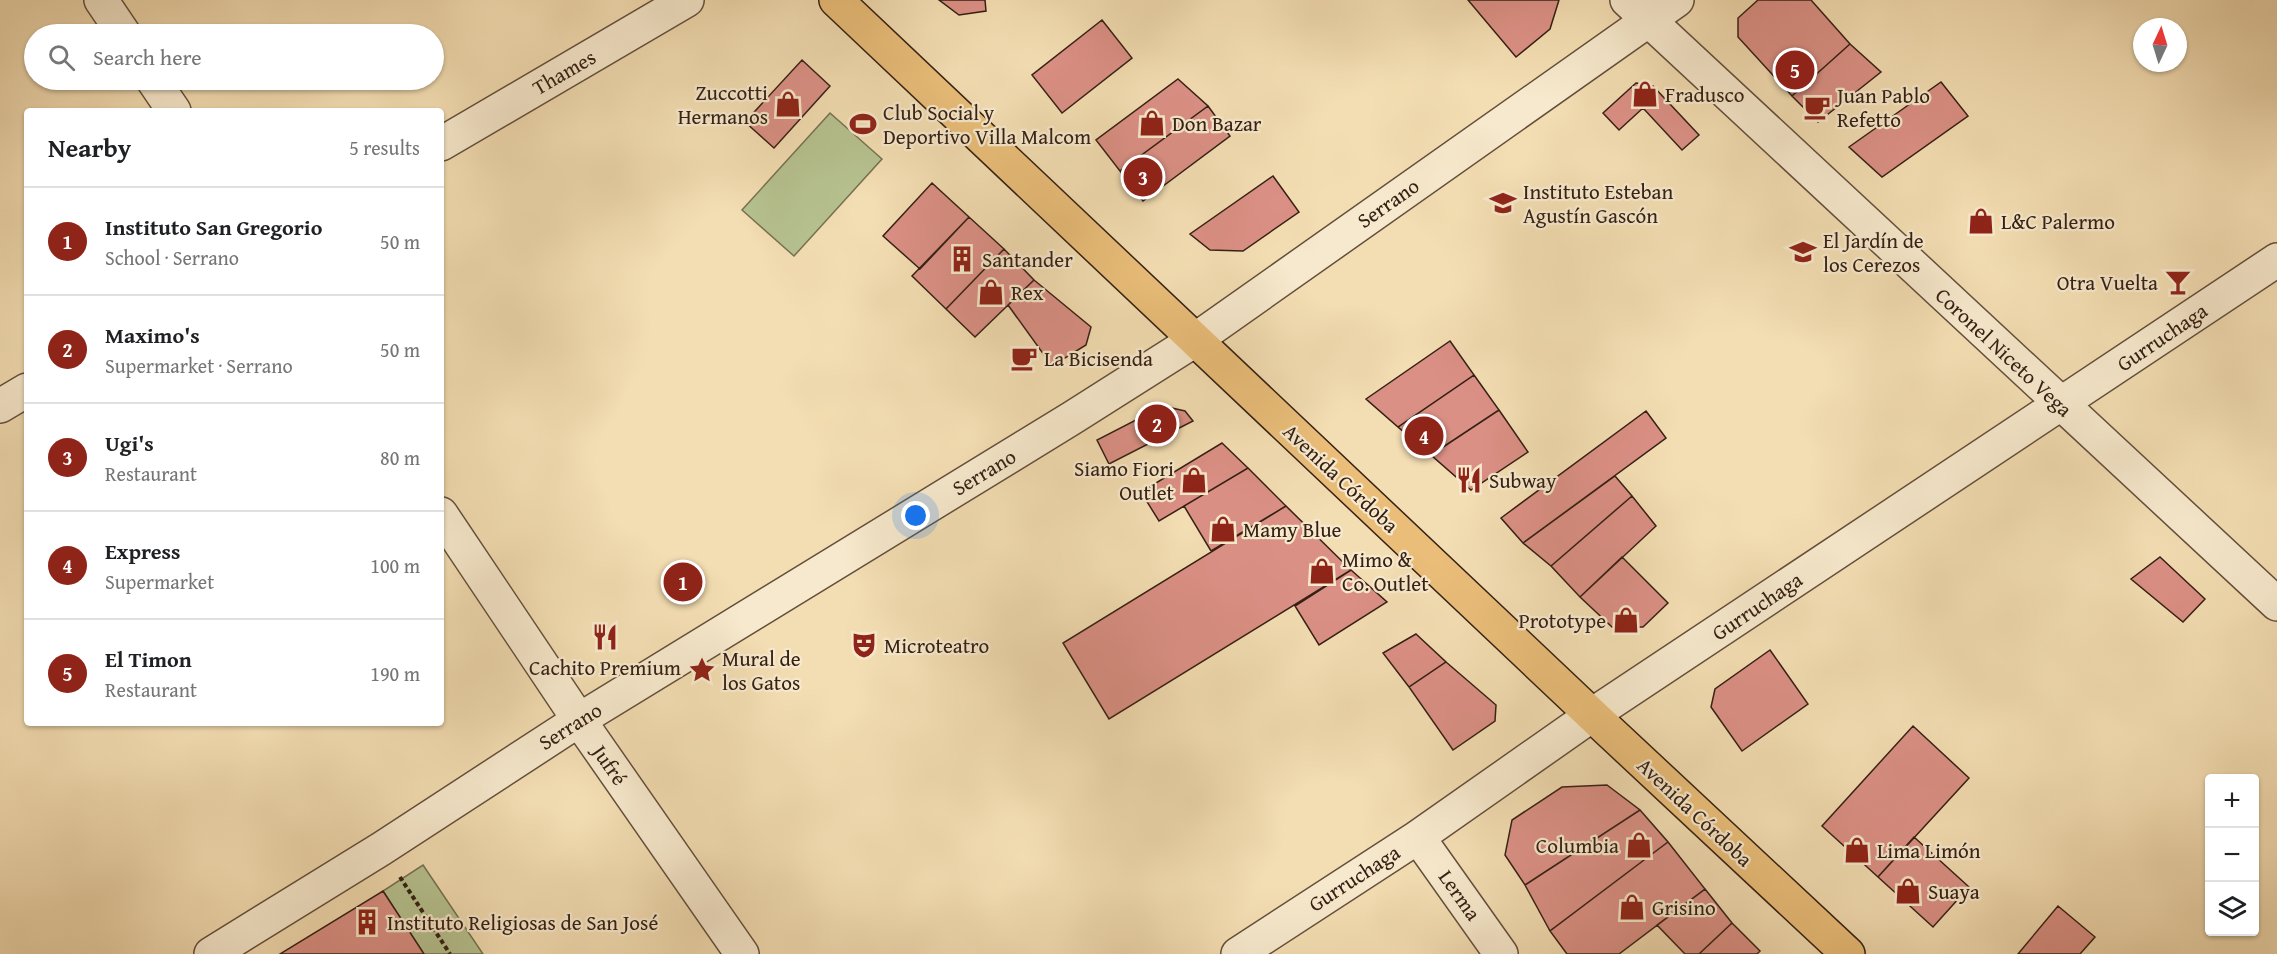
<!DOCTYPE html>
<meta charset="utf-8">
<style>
body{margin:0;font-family:"Gentium Book Plus",serif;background:#f2f2f2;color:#202124}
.controls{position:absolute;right:18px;bottom:18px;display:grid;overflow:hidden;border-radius:6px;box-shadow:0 2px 4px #0004}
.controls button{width:54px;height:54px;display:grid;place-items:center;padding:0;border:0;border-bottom:2px solid #e0e0e0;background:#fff;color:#202124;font:30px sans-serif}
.compass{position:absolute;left:2133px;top:18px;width:54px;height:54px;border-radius:50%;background:#fff;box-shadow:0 2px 4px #0004;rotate:4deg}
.you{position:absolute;left:916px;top:516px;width:21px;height:21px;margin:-15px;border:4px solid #fff;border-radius:50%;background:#1a73e8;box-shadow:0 0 0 9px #1a73e833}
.badge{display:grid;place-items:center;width:39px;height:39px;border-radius:50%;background:#8f2418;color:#fff;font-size:20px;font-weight:700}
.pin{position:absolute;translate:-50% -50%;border:3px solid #fff;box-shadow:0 2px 6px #0006}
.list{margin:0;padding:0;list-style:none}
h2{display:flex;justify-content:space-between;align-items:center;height:78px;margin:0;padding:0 24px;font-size:26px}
h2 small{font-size:20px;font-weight:400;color:#757577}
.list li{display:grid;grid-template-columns:39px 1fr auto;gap:18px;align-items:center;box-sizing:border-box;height:108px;padding:0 24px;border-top:2px solid #e0e0e0}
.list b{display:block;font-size:22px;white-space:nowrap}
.list p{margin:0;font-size:20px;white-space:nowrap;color:#757577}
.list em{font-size:20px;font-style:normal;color:#757577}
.icon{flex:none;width:33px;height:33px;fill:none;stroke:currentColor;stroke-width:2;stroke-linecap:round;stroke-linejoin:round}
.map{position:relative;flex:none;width:2277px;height:954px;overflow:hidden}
.search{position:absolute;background:#fff;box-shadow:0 2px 4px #0004;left:24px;top:24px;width:420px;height:66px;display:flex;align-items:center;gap:15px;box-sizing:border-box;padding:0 21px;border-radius:33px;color:#757577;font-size:22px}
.panel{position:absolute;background:#fff;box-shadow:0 2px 4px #0004;left:24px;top:108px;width:420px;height:618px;border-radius:6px}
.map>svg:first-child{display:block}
.green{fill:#b6c290;stroke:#767152;stroke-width:1.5}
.building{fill:#db9085;stroke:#352014;stroke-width:1.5}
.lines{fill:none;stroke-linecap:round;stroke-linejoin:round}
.minor-casing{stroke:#644f3c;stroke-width:36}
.tertiary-casing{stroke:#644f3c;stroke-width:36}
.primary-casing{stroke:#352014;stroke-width:36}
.path{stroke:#352014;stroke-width:4;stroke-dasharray:4.5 3;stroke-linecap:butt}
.minor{stroke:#f7e9cd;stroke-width:33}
.tertiary{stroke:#f7e9cd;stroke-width:33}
.primary{stroke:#eabe79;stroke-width:33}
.labels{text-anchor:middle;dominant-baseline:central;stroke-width:4.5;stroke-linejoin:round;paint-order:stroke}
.street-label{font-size:21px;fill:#352014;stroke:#f7e9cd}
.poi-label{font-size:21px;fill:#352014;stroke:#f7e9cd;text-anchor:start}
</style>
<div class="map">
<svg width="2277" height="954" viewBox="0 0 2277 954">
<rect width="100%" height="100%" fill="#f3ddb2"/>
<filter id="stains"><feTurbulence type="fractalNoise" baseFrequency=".00333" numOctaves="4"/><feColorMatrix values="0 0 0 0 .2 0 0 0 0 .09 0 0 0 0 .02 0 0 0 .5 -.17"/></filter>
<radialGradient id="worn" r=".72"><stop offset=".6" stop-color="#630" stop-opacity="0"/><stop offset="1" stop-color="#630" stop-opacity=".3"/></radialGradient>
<path class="green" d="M830 113 882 159 794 256 742 210Z
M423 865 483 954H424L383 891Z"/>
<path class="building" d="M939 0H985L986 11 959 15Z
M1468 0H1559L1550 29 1516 57Z
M1758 0H1811L1850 44 1792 96 1738 37V18Z
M1102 20 1132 58 1062 113 1032 75Z
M1850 44 1881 72 1818 122 1792 96Z
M802 60 830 86 774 148 745 122Z
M1178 79 1208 106 1120 171 1096 140Z
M1941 82 1968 116 1882 177 1849 147Z
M1636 83 1653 86 1699 135 1682 150 1643 108 1619 130 1603 113Z
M1208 106 1230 136 1143 201 1120 171Z
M1273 176 1299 212 1243 251 1210 250 1190 234Z
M932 183 969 217 920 269 883 236Z
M969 217 1004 249 946 309 912 276Z
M1004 249 1034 280 975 337 946 309Z
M1034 280 1091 327 1086 345 1052 366 1008 305Z
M1450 341 1474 375 1398 427 1366 399Z
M1474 375 1499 410 1431 455 1398 427Z
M1163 406 1185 411 1193 421 1109 464 1097 440Z
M1499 410 1528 452 1471 490 1431 455Z
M1646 411 1666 438 1523 543 1501 518Z
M1222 443 1248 468 1159 521 1141 492Z
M1248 468 1286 506 1211 551 1184 506Z
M1615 476 1632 496 1551 566 1523 543Z
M1632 496 1656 526 1580 597 1551 566Z
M1286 506 1351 570 1109 719 1063 643Z
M1622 557 1668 603 1643 627H1612L1580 597Z
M2160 557 2205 599 2183 622 2131 579Z
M1351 570 1387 602 1319 645 1295 606Z
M1416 634 1446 662 1409 687 1383 653Z
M1770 650 1808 704 1742 751 1711 707 1715 689Z
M1446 662 1496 705 1495 721 1453 750 1409 687Z
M1913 726 1969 778 1878 877 1822 826Z
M1607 785 1640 810 1525 885 1505 855 1512 820 1562 787Z
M1640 810 1668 842 1550 931 1525 885Z
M1914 837 1969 887 1933 927 1878 877Z
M1668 842 1705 889 1619 954H1567L1550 931Z
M1705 889 1732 923 1699 954H1685L1657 925Z
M383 891 424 954H280Z
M2058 906 2095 937 2080 954H2018Z
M1732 923 1760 951 1757 954H1699Z"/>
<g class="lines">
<g class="minor-casing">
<path id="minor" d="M101 0 124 34
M153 80 174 111
M441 144 687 0
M0 406 27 390
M441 514 579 720 742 954
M1418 837 1501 954
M211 954 381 849 579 720 1072 418 1195 340 1677 0
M1238 954 1418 837 1592 715 2277 260"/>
</g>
<g class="tertiary-casing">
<path id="tertiary" d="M1627 0 2277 604"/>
</g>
<g class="primary-casing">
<path id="primary" d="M836 0 1592 715 1848 954"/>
</g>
<path class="path" d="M400 877 450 954"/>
<use href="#minor" class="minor"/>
<use href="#tertiary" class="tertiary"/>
<use href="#primary" class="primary"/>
</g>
<defs>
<g id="shop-bare" transform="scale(2.07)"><path d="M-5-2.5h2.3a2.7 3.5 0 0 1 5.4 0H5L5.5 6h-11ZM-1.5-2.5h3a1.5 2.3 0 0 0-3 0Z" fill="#8f2418" stroke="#f7e9cd" stroke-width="2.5" paint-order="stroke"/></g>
<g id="cafe-bare" transform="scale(2.07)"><path d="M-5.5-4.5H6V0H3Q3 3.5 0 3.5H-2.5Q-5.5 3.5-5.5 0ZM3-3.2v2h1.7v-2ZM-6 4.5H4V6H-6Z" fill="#8f2418" stroke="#f7e9cd" stroke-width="2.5" paint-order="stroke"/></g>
<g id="stadium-bare" transform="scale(2.07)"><path d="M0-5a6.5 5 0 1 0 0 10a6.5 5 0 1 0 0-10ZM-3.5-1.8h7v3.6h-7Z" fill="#8f2418" stroke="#f7e9cd" stroke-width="2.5" paint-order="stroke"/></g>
<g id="school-bare" transform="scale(2.07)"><path d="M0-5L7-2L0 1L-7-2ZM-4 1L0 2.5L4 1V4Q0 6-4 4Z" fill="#8f2418" stroke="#f7e9cd" stroke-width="2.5" paint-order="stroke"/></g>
<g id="building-bare" transform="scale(2.07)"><path d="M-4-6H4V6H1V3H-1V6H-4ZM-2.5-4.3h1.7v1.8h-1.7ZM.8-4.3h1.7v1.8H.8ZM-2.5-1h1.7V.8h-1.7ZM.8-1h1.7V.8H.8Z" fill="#8f2418" stroke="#f7e9cd" stroke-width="2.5" paint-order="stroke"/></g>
<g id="bar-bare" transform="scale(2.07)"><path d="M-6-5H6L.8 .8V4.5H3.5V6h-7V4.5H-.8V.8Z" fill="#8f2418" stroke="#f7e9cd" stroke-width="2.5" paint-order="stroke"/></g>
<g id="restaurant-bare" transform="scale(2.07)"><path d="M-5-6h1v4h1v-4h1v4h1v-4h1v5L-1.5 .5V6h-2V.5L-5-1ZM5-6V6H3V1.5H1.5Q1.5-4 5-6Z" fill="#8f2418" stroke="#f7e9cd" stroke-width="2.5" paint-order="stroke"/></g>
<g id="theatre-bare" transform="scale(2.07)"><path d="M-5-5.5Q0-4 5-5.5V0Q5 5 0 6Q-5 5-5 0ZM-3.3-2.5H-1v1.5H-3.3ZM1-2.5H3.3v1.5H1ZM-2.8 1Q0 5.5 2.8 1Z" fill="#8f2418" stroke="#f7e9cd" stroke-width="2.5" paint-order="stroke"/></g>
<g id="sight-bare" transform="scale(2.07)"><path d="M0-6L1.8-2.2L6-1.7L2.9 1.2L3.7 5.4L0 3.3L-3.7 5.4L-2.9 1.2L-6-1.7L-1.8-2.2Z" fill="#8f2418" stroke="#f7e9cd" stroke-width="2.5" paint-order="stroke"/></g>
</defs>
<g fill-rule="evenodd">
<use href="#shop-bare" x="1645" y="94"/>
<use href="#shop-bare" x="788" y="104"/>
<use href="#cafe-bare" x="1817" y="107"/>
<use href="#shop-bare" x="1152" y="123"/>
<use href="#stadium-bare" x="863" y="124"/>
<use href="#school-bare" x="1503" y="203"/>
<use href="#shop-bare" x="1981" y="221"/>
<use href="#school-bare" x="1803" y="252"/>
<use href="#building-bare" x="962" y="259"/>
<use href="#bar-bare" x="2178" y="282"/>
<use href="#shop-bare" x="991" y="292"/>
<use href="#cafe-bare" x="1024" y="358"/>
<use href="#shop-bare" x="1194" y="480"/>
<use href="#restaurant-bare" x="1469" y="480"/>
<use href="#shop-bare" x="1223" y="529"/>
<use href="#shop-bare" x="1322" y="571"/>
<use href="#shop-bare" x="1626" y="620"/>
<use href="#restaurant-bare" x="605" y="637"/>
<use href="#theatre-bare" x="864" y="645"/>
<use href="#sight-bare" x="702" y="670"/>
<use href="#shop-bare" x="1639" y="845"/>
<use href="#shop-bare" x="1857" y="850"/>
<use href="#shop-bare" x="1908" y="891"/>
<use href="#shop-bare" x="1632" y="907"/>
<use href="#building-bare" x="367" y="922"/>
</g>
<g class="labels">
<g class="street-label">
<text transform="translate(564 72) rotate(-30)">Thames</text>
<text transform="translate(1388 203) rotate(-35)">Serrano</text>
<text transform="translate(2162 337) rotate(-34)">Gurruchaga</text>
<text transform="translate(2004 352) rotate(43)">Coronel Niceto Vega</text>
<text transform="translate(984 472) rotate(-31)">Serrano</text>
<text transform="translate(1341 478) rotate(43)">Avenida Córdoba</text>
<text transform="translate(1757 606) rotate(-34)">Gurruchaga</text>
<text transform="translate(570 726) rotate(-32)">Serrano</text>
<text transform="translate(610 765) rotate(55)">Jufré</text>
<text transform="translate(1695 812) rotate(43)">Avenida Córdoba</text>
<text transform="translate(1354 878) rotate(-33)">Gurruchaga</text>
<text transform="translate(1460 895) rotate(55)">Lerma</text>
</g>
<g class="poi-label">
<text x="768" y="92" text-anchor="end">Zuccotti<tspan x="768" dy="24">Hermanos</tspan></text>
<text x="1665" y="94">Fradusco</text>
<text x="1837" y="95">Juan Pablo<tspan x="1837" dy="24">Refetto</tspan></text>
<text x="883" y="112">Club Social y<tspan x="883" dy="24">Deportivo Villa Malcom</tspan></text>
<text x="1172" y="123">Don Bazar</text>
<text x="1523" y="191">Instituto Esteban<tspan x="1523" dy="24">Agustín Gascón</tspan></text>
<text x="2001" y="221">L&amp;C Palermo</text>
<text x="1823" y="240">El Jardín de<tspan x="1823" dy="24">los Cerezos</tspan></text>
<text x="982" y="259">Santander</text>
<text x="2158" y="282" text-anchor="end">Otra Vuelta</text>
<text x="1011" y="292">Rex</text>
<text x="1044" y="358">La Bicisenda</text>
<text x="1174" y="468" text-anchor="end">Siamo Fiori<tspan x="1174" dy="24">Outlet</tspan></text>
<text x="1489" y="480">Subway</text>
<text x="1243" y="529">Mamy Blue</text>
<text x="1342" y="559">Mimo &amp;<tspan x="1342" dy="24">Co. Outlet</tspan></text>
<text x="1606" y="620" text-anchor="end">Prototype</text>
<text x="884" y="645">Microteatro</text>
<text x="722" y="658">Mural de<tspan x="722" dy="24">los Gatos</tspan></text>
<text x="605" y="667" text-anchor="middle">Cachito Premium</text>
<text x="1619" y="845" text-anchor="end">Columbia</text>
<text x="1877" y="850">Lima Limón</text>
<text x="1928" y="891">Suaya</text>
<text x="1652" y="907">Grisino</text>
<text x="387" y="922">Instituto Religiosas de San José</text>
</g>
</g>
<rect width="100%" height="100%" filter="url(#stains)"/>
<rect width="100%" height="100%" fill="url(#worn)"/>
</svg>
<div class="controls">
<button>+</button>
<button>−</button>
<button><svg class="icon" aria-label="layers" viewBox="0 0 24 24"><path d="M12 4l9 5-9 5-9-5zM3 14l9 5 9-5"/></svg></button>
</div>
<svg class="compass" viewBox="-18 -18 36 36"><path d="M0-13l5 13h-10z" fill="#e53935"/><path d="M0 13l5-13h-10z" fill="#757577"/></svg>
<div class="you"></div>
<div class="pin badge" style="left:683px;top:582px">1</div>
<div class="pin badge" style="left:1157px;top:424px">2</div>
<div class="pin badge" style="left:1143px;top:177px">3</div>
<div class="pin badge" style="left:1424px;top:436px">4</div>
<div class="pin badge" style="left:1795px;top:70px">5</div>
<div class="search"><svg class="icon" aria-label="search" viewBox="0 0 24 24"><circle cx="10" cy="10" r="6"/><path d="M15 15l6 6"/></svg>Search here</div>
<section class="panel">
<h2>Nearby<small>5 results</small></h2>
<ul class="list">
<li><span class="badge">1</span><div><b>Instituto San Gregorio</b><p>School · Serrano</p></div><em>50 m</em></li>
<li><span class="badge">2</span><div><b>Maximo's</b><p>Supermarket · Serrano</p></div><em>50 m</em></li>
<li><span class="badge">3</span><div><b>Ugi's</b><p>Restaurant</p></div><em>80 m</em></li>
<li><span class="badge">4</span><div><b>Express</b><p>Supermarket</p></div><em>100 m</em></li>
<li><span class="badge">5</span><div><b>El Timon</b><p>Restaurant</p></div><em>190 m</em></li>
</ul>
</section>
</div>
